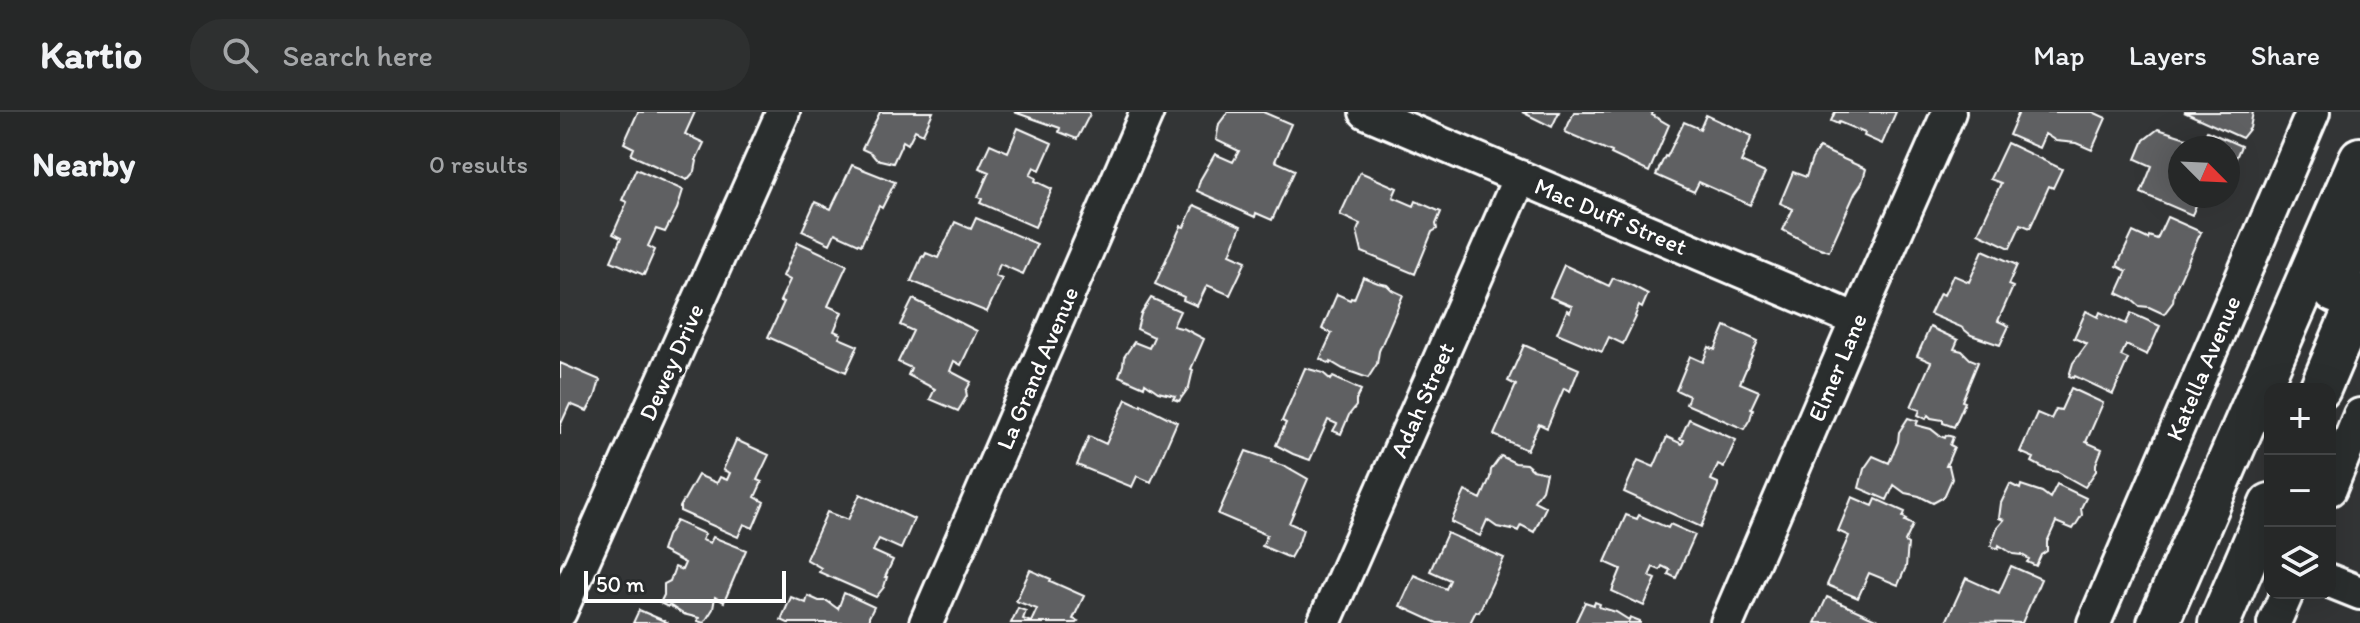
<!DOCTYPE html>
<meta charset="utf-8">
<style>
body{margin:0;font-family:Itim,sans-serif;background:#2e3030;color:#f1f3f6}
.controls{position:absolute;right:24px;bottom:24px;display:grid;overflow:hidden;border-radius:16px;box-shadow:0 8px 32px #0002}
.controls button{width:72px;height:72px;display:grid;place-items:center;padding:0;border:0;border-bottom:2px solid #424445;background:#262828;color:#f1f3f6;font:40px sans-serif}
.compass{position:absolute;left:1608px;top:24px;width:72px;height:72px;border-radius:50%;background:#262828;box-shadow:0 8px 32px #0002;rotate:114deg}
.scale{position:absolute;left:24px;bottom:20px;width:202px;box-sizing:border-box;padding-left:8px;border:4px solid #fff;border-top:0;font-size:22px;line-height:28px;white-space:nowrap;color:#fff;-webkit-text-stroke:6px #2a2d2e;paint-order:stroke}
.list{margin:0;padding:0;list-style:none}
h2{display:flex;justify-content:space-between;align-items:center;height:104px;margin:0;padding:0 32px;font-size:34px}
h2 small{font-size:26px;font-weight:400;color:#a4a6a8}
.icon{flex:none;width:44px;height:44px;fill:none;stroke:currentColor;stroke-width:2;stroke-linecap:round;stroke-linejoin:round}
.map{position:relative;flex:none;width:1800px;height:511px;overflow:hidden}
header{display:flex;align-items:center;gap:48px;box-sizing:border-box;height:112px;padding:0 40px;background:#262828;border-bottom:2px solid #424445}
header strong{font-size:38px}
nav{display:flex;gap:44px;margin-inline-start:auto;font-size:28px}
.search{width:560px;height:72px;background:#2e3030;display:flex;align-items:center;gap:20px;box-sizing:border-box;padding:0 28px;border-radius:32px;color:#a4a6a8;font-size:30px}
main{display:flex}
aside{flex:1;background:#262828}
.map>svg:first-child{display:block}
.building{fill:#5f6162;stroke:#fff;stroke-width:2}
.lines{fill:none;stroke-linecap:round;stroke-linejoin:round}
.minor-casing{stroke:#fff;stroke-width:38}
.major-casing{stroke:#fff;stroke-width:46}
.minor{stroke:#2a2d2e;stroke-width:32}
.major{stroke:#2a2d2e;stroke-width:40}
.labels{text-anchor:middle;dominant-baseline:central;stroke-width:7;stroke-linejoin:round;paint-order:stroke}
.street-label{font-size:24px;fill:#fff;stroke:#2a2d2e}
</style>
<header>
<strong>Kartio</strong>
<div class="search"><svg class="icon" aria-label="search" viewBox="0 0 24 24"><circle cx="10" cy="10" r="6"/><path d="M15 15l6 6"/></svg>Search here</div>
<nav><a>Map</a><a>Layers</a><a>Share</a></nav>
</header>
<main>
<aside>
<h2>Nearby<small>0 results</small></h2>
<ul class="list">
</ul>
</aside>
<div class="map">
<svg width="1800" height="511" viewBox="0 0 1800 511">
<rect width="100%" height="100%" fill="#333536"/>
<filter id="ink" filterUnits="userSpaceOnUse"><feTurbulence type="fractalNoise" baseFrequency=".0125" numOctaves="2"/><feDisplacementMap in="SourceGraphic" scale="16" xChannelSelector="R" yChannelSelector="G"/><feConvolveMatrix kernelMatrix="1 2 1 2 8 2 1 2 1" color-interpolation-filters="sRGB"/></filter>
<g filter="url(#ink)">
<path class="building" d="M78 0H135L125 22 144 31 136 48 137 49 135 59 127 68 71 43 74 36 64 31Z
M320 0H373L363 22 355 18 348 32 343 29 333 51 316 47 311 41 302 37Z
M454 0H529L530 2 517 27 499 20 500 16Z
M668 0H703L731 12 715 49 735 58 712 108 696 101 695 105 637 79 640 68 655 42 673 50 679 39 656 28 659 12Z
M962 0H999L992 15Z
M1014 0H1093L1092 3 1109 13 1089 60 1051 42 1052 40 1005 20Z
M1275 0H1336L1322 32 1304 24 1305 21 1279 10 1278 12 1271 9Z
M1459 0H1533L1546 6 1532 38 1516 31 1496 29 1485 22 1479 36 1449 23Z
M1624 0H1693L1690 16 1682 26Z
M1146 3 1192 24 1181 50 1205 61 1190 93 1139 70 1134 80 1096 63 1105 44 1107 45 1124 10 1140 17Z
M458 16 492 31 480 58 474 55 470 63 476 66 475 69 492 77 475 115 420 91 422 87 418 85 429 60 419 56 430 32 448 40Z
M1598 17 1642 31 1647 19 1681 34 1668 65V36H1620V84H1640L1632 103 1581 81 1592 54 1576 47 1584 28Z
M1447 31 1502 57 1493 76 1489 74 1470 116 1461 112 1450 136 1418 121 1441 71 1430 67Z
M1259 36 1306 57 1302 71 1295 81 1269 139 1251 133 1223 118 1233 97 1220 91 1233 60 1246 65 1252 47Z
M292 53 335 70 322 96 319 94 301 133 275 121 270 132 242 119 255 90 271 97Z
M76 57 123 78 117 97 105 120 96 117 88 134 95 138 84 163 51 149 61 126 53 122 67 90 62 88Z
M800 60 837 76 833 85 854 94 856 89 881 100 876 112 877 117 872 120 855 162 802 140 797 119 800 112 780 103Z
M634 93 681 114 670 142 686 149 670 183 647 173 637 194 623 188 624 185 595 172 621 114 624 115Z
M1607 105 1641 120 1614 180 1613 190 1604 202 1589 195 1579 194 1572 188 1557 181 1567 159 1557 154 1573 120 1588 127 1589 124 1597 127Z
M416 106 477 132 463 162 440 152 435 164 442 167 427 200 351 169 362 144 364 145 366 141 378 146 395 110 411 117Z
M238 130 287 153 268 194 282 200 274 219 281 222 279 226 298 234 286 260 208 225 224 190 220 189 230 168 223 164Z
M1423 138 1457 153 1448 173 1453 175 1438 209 1449 214 1440 233 1411 223 1401 215 1370 202 1380 181 1384 183 1393 163 1409 170Z
M1004 153 1049 174 1053 166 1071 173 1088 182 1082 196 1079 194 1075 204 1076 205 1063 232 1049 225 1042 240 997 221 1007 198 1010 200 1012 194 990 185Z
M803 165 818 171 827 173 832 178 843 183 819 239 817 252 808 266 783 257 771 250 770 252 760 247 772 221 762 217 777 182 790 188 791 186 794 187Z
M591 186 620 199 613 214 625 217 644 227 631 257 633 258 629 275 619 289 613 287 615 284 598 280 585 271 584 275 559 264 563 253 564 245 574 230 589 236 594 225 577 217 581 202Z
M353 187 417 219 401 253 394 249 390 259 411 270 406 279 407 284 398 299 370 287 375 277 348 263 351 256 338 250 353 219 340 213Z
M1526 199 1538 205 1540 200 1566 212 1571 201 1600 214 1587 243 1566 233 1561 244 1568 247 1553 282 1515 264 1514 266 1509 264 1513 251 1527 232 1514 226Z
M1165 214 1198 229 1180 271 1199 279 1191 296 1193 297 1190 307 1184 317 1126 292 1129 284 1116 278 1130 244 1143 250 1149 235 1155 238Z
M1370 215 1398 228 1394 237 1402 239 1410 247 1418 250 1402 289 1405 290 1394 315 1383 311V308L1371 306 1368 303 1366 307 1358 303 1360 298 1351 295 1371 250 1357 244Z
M964 233 1019 257 1010 279 1004 276 987 316 979 312 967 338 934 323 956 273 948 269Z
M0 251 40 268 35 285 27 299 10 292 0 314V322Z
M745 256 763 261 771 268 773 265 801 278 796 288V294L789 303 781 322 773 319 777 312 768 308 750 348 733 342 716 333 726 311 722 309Z
M1511 276 1543 291 1526 330 1542 337 1536 352V359L1525 375 1498 360 1487 358 1472 350 1474 346 1460 340 1477 301 1491 307 1496 297 1501 298Z
M566 287 581 294V292L617 310 591 370 577 364 572 375 517 353 529 324 546 332Z
M1348 306 1358 309 1356 313 1371 317 1380 324 1385 326 1386 323 1393 325 1390 333 1394 335 1386 354H1389L1392 367 1384 385 1373 391 1359 384 1345 381 1334 373 1327 388 1299 376 1304 357 1313 344 1329 351 1338 330 1339 320Z
M1129 307 1176 328 1164 355 1158 352 1151 368 1158 371V374L1141 415 1064 380 1078 348 1094 355 1107 325 1122 332 1124 328 1120 327Z
M176 328 209 343 197 368 202 370 195 385 204 390 193 416 184 412 178 425 120 399V395L138 363 157 371 160 365 167 368 170 361 163 358Z
M686 339 712 348 711 350 727 355 748 367 729 411 743 417 739 430 730 446 702 434 707 423 658 402Z
M941 344 955 351 966 352 973 358 986 361 982 378 974 389 986 395 974 420 961 413 958 419 952 416V418L937 415 927 408 920 424 891 410 905 379 921 387 930 366 931 358Z
M1450 372 1460 377 1461 373 1482 380 1490 386 1497 372 1526 386 1521 396 1522 403 1513 417 1496 410 1487 430V439L1481 443 1476 454 1467 450 1469 447 1462 443 1453 442 1439 433 1438 437 1431 434 1437 416 1444 408 1439 406 1441 391Z
M300 382 354 407 341 437 319 427 313 439 333 448 325 465H327L324 475 316 485 259 460 261 456 246 447 267 400 288 408Z
M1292 385 1313 394 1316 387 1345 400 1343 405 1347 407 1345 409 1353 413 1345 430 1348 432 1346 455 1338 473 1309 461 1298 486 1267 473 1289 424 1278 419Z
M1066 403 1077 407 1079 403 1108 416 1110 412 1135 423 1116 466 1108 462 1110 458 1102 454 1100 458 1093 455 1089 464 1096 467 1084 494 1052 479 1061 457 1045 450Z
M116 409 145 422 142 428 150 431 153 425 186 438 164 490 155 485 153 497 144 511 137 509 139 506 123 502 109 493 108 495 100 491 104 483V472L110 469 115 455 122 458 125 451 102 439 107 424Z
M887 421 944 446 919 500 916 499 910 511H877L840 494 854 463 886 477 890 468 870 459Z
M1451 454 1481 467 1462 511 1386 510 1406 466 1439 481Z
M470 458 491 467 490 469 524 484 513 507 518 509 516 511H451L458 496 466 499 463 507 471 510 477 497 456 489Z
M284 481 314 495 309 505V511H228L221 508 231 485 246 491 248 484 259 489H267L278 497Z
M1267 485 1318 508 1317 511H1255Z
M1025 490 1034 493 1035 490 1040 492 1039 495 1056 500 1069 508 1070 505 1080 509V511H1015Z
M79 498 109 511H73Z"/>
<g class="lines">
<g class="minor-casing">
<path id="minor" d="M806 0 1297 208
M1770 377 1800 303
M1770 469 1800 481
M0 500 223 0
M366 511 587 0
M764 511 960 65
M1167 511 1297 208 1389 0
M1534 511 1753 0
M1714 511 1727 481"/>
</g>
<g class="major-casing">
<path id="major" d="M1797 189 1774 180 1800 116
M1760 277 1800 183
M1598 511 1800 46
M1659 511 1710 392"/>
</g>
<use href="#minor" class="minor"/>
<use href="#major" class="major"/>
</g>
</g>
<g class="labels">
<g class="street-label">
<text transform="translate(1051 104) rotate(23)">Mac Duff Street</text>
<text transform="translate(111 250) rotate(-66)">Dewey Drive</text>
<text transform="translate(1277 255) rotate(-67)">Elmer Lane</text>
<text transform="translate(477 256) rotate(-67)">La Grand Avenue</text>
<text transform="translate(1643 256) rotate(-67)">Katella Avenue</text>
<text transform="translate(862 288) rotate(-66)">Adah Street</text>
</g>
</g>
</svg>
<div class="controls">
<button>+</button>
<button>−</button>
<button><svg class="icon" aria-label="layers" viewBox="0 0 24 24"><path d="M12 4l9 5-9 5-9-5zM3 14l9 5 9-5"/></svg></button>
</div>
<svg class="compass" viewBox="-18 -18 36 36"><path d="M0-13l5 13h-10z" fill="#e53935"/><path d="M0 13l5-13h-10z" fill="#a4a6a8"/></svg>
<div class="scale">50 m</div>
</div>
</main>
